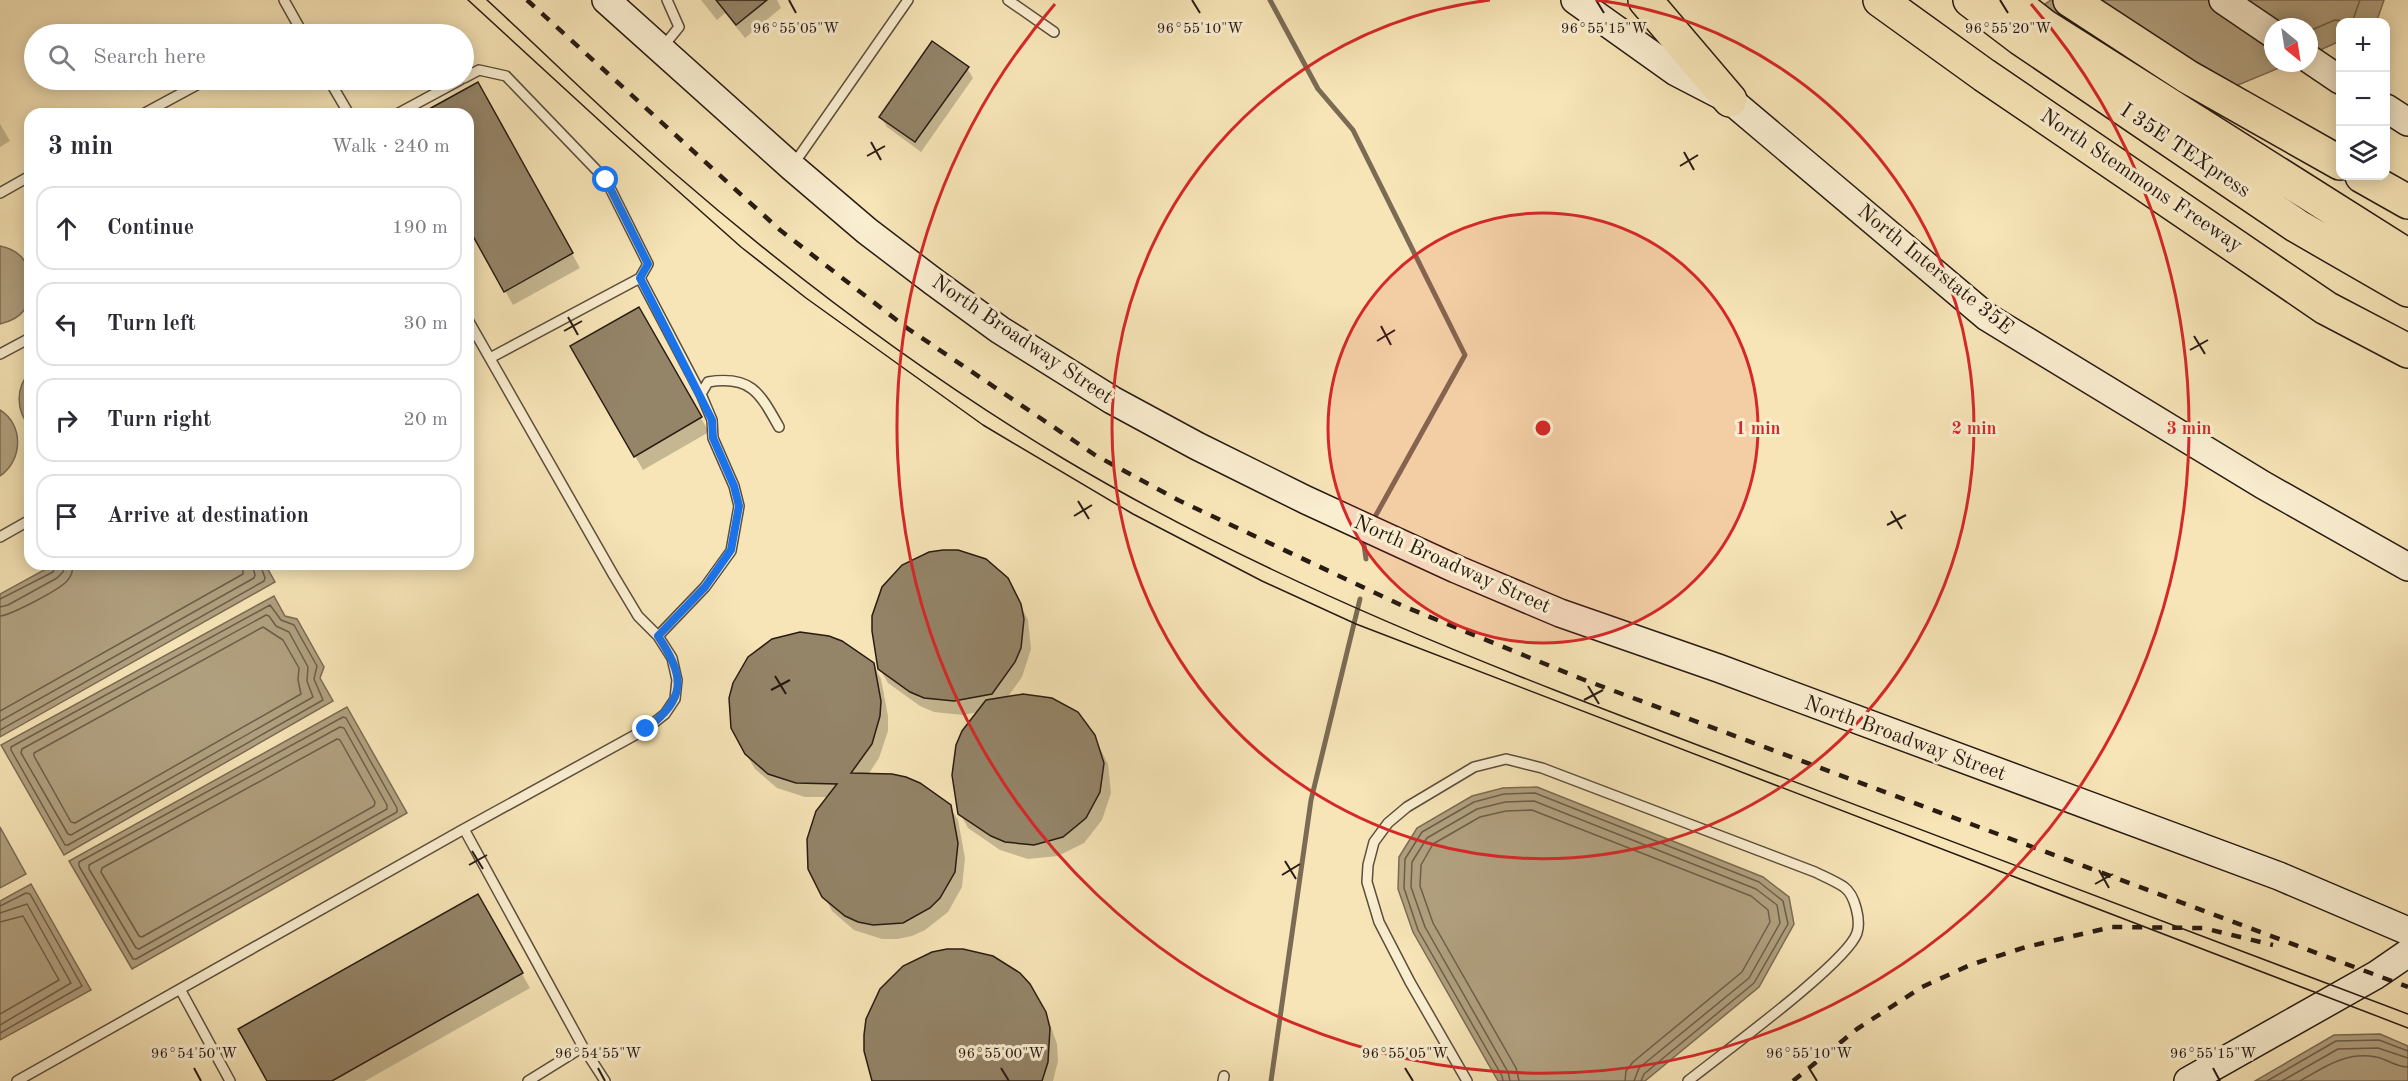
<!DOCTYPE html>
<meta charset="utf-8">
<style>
body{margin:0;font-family:"Old Standard TT",serif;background:#f7f7f7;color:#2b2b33}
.controls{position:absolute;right:18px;top:18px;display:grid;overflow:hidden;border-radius:12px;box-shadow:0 3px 15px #0003}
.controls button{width:54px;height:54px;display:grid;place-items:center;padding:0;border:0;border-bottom:2px solid #e1e1e2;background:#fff;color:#2b2b33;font:30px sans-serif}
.compass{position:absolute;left:2264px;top:18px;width:54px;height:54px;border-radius:50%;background:#fff;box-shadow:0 3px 15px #0003;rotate:150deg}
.stop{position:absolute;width:18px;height:18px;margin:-14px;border:4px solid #1a73e8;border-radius:50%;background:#fff}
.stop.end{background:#1a73e8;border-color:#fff;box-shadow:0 2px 6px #0008}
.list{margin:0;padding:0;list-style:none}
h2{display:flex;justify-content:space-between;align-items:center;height:78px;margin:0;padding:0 24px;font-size:26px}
h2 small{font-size:20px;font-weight:400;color:#7c7c81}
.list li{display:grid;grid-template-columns:39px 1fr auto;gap:18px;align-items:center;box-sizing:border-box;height:84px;margin:0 12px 12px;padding:0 12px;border:2px solid #e1e1e2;border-radius:18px}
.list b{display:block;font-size:22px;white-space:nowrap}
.list em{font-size:20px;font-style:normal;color:#7c7c81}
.icon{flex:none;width:33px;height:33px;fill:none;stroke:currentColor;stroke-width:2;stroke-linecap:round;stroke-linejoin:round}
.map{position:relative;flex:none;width:2408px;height:1081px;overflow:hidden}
.search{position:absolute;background:#fff;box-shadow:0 3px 15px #0003;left:24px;top:24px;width:450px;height:66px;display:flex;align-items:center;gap:15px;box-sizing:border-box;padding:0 21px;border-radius:33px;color:#7c7c81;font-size:22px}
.panel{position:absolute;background:#fff;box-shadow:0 3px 15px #0003;left:24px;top:108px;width:450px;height:462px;border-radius:18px}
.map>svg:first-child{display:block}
.water{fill:#b1a07f;stroke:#7b6b54;stroke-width:1.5}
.shadow{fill:#0003}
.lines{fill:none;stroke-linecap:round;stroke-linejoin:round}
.shore{stroke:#6d5e49;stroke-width:1.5}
.stream{stroke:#7b6b54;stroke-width:5}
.building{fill:#948468;stroke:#291b13;stroke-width:1.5}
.lane-casing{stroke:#5c4e3c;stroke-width:12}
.secondary-casing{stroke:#291b13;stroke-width:30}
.highway-casing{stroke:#291b13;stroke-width:36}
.lane{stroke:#faeed0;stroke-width:9}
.secondary{stroke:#faeed0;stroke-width:27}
.highway{stroke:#f7e5b7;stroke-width:33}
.tram{stroke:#291b13;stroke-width:1.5}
.rail{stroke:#291b13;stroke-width:4.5;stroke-dasharray:10 10;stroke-linecap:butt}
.route{stroke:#1a73e8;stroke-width:8}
.ticks{fill:none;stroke:#291b13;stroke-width:2}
.ring{fill:none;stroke:#d62828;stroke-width:3}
.labels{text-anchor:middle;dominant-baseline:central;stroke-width:6;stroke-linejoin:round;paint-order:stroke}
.street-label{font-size:21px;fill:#291b13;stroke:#faeed0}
.ticks-label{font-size:15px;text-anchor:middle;fill:#291b13;stroke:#faeed0;stroke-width:6;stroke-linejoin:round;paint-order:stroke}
.centre{fill:#d62828;stroke:#faeed0;stroke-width:3}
.ring-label{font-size:18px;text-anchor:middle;font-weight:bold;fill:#d62828;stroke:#faeed0;stroke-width:6;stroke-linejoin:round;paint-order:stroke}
</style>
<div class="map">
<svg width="2408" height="1081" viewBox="0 0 2408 1081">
<rect width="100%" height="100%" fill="#f7e5b7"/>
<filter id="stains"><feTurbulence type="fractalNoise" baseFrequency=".00333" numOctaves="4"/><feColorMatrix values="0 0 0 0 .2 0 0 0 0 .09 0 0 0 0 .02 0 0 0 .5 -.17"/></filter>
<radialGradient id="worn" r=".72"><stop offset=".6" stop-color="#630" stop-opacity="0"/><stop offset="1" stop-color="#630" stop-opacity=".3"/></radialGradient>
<path class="water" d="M2051 0H2384L2377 20 2373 22H2340V41L2309 55V27H2273V63H2291L2221 92 2160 111 2042 6Z
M0 246C20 250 30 263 30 283 30 307 24 318 0 324Z
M30 372V427C16 411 15 388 30 372Z
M0 410C24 425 23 460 0 476Z
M55 564H265L275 582 0 737V594Z
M274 596 285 616 297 619 324 667 320 678 333 701 64 855 1 745Z
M347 707 407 813 132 969 69 861Z
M1537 787 1763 877 1789 897 1794 924 1759 987 1645 1081H1498L1413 932 1398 889 1399 857 1417 828 1472 796 1503 788Z
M0 827 26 874 0 888Z
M31 884 91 990 0 1040V901Z
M2380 1034 2408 1046V1081H2255L2334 1035Z"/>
<path class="shadow" d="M701 0H777L781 8 745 38 725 13 717 20Z
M967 68 973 78 921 152 887 127 881 117Z
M478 84 580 268 513 305 468 224V114H423Z
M0 124 10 141 0 147Z
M638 309 709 432 643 470 572 346Z
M1015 594 1028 620 1031 649 1022 677 1007 698 1077 713 1087 723 1108 764 1111 793 1102 820 1084 843 1058 856 1028 859 1000 850 968 828 960 813 978 712 963 715 934 712 920 706 888 683 880 669Z
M873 664 881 679 888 716V731L879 758 868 775 949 806 958 820 965 858 962 887 948 912 925 930 912 936 897 939H882L854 930 832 911 810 869 807 855 811 825 828 797H805L777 788 755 769 746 754Z
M478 896 530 988 365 1081H269Z
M1038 998 1046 1013 1057 1044 1058 1061 1053 1081H873Z"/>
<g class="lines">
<path class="shore" d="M2309 31 2335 20 2352 22 2360 0
M0 599 53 572 56 564
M270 605 281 620 294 625 317 666 314 679 323 700 68 845H65L11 750V747Z
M0 607 8 605 57 578 63 572 64 564
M266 615 269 616 276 626 289 632 308 667 307 681 313 697 71 835 68 834 21 753 22 749Z
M0 616C11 615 59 590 67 581 72 576 73 571 73 564
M263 627 283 640 299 668 298 680 301 694 75 823 71 822 34 756V753Z
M0 711 243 574V564
M343 717 346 718 397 808V812L136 959H133L79 866V862Z
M0 721 254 578 255 575 252 564
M340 727 344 728 387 805V809L139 949 136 948 89 869V865Z
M0 730 264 581 265 578 260 564
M337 739 340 740 375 802 374 806 142 937 139 936 101 872 102 868Z
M0 906 26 893 30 894 82 986 0 1033
M0 913 27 904 71 983 0 1025
M0 922 23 916 59 980 0 1014
M1503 1081 1502 1076 1418 930 1404 888 1405 859 1422 832 1474 802 1504 794 1535 793 1759 882 1783 901 1788 924 1754 983 1644 1074 1641 1081
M1510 1081 1508 1072 1425 927 1411 887 1412 862 1427 838 1477 809 1505 802 1534 801 1756 889 1777 905 1780 923 1749 978 1639 1068 1634 1081
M1519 1081 1516 1068 1433 923 1420 886 1421 865 1433 844 1480 817 1506 811 1532 810 1751 896 1768 910 1770 922 1742 972 1633 1062 1626 1071 1625 1081
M2267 1081 2336 1041 2379 1040 2408 1051
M2282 1081 2338 1049 2378 1048 2408 1058
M2300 1081C2324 1067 2347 1051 2376 1057 2387 1059 2396 1067 2408 1067"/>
<path class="stream" d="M1270 0 1318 89 1353 130 1465 355 1376 515
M1363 538 1366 559
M1271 1081 1311 800 1360 599"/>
</g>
<path class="building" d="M716 0H767L736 25Z
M932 41 969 67 915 142 879 117Z
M478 82 573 253 504 292 468 227V114H420Z
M639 307 702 417 634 457 570 346Z
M943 550H958L986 559 1008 578 1021 604 1024 619 1021 648 1015 662 992 694 954 701 924 698 910 692 878 669 872 631V616L882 587 902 565 929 552Z
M800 632 829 636 842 641 874 663 881 701 880 716 872 744 851 773 892 774 906 777 920 783 951 805 958 843 955 872 940 898 930 908 903 923 873 925 858 922 845 916 822 897 808 869 807 839 816 811 837 784 796 783 768 774 745 754 731 728 729 698 733 683 748 657 772 639Z
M1023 694 1052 698 1078 712 1095 735 1104 763 1100 792 1086 818 1063 837 1034 845 1005 842 991 836 958 814 952 775 956 745 962 731 986 700Z
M478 894 523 973 332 1081H267L238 1029Z
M947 949H963L993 956 1020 973 1030 984 1046 1012 1050 1028 1048 1062 1042 1081H872L864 1051V1035L866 1019 880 989 903 966 932 952Z"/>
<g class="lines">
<g class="lane-casing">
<path id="lane" d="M284 0 303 34
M1008 0 1054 32
M288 34 300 28
M662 48 679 27 667 0
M464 78 479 70 506 76 606 180 648 264 640 278 490 358
M329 80 349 114
M143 114 206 80
M397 114 460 80
M793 165 908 0
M0 193 30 176
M640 278 701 394
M0 354 30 338
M0 537 30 520
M658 636 705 587 731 551 739 506 734 486 713 438 712 420 701 394 708 382C751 375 760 393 779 427
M464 829 646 729 665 714 675 699 677 680 672 658 658 636 638 616 614 576 468 320
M180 989 230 1081
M583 1047 605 1081
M17 1081 464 829 583 1047 528 1081
M1223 1081 1224 1076
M1467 1081 1410 982 1379 922 1367 882 1368 865 1374 842 1388 823 1407 807 1474 767 1506 759 1542 768 1815 872C1825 877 1835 881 1844 887 1855 895 1861 920 1857 933 1847 963 1719 1056 1688 1081"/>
</g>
<g class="secondary-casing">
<path id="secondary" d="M606 0 792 167 867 231 934 282 1000 330 1112 400 1197 446 1306 500 1456 569 1560 613 1718 668 2279 876 2408 931
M1575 0 1676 72 1730 100 1987 317 2263 485 2408 567
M2223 0 2273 34
M2309 59 2340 80
M2386 108 2408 122
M2188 1081 2376 975 2408 953"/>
</g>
<g class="highway-casing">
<path id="highway" d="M1645 0 1730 100
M1880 0 1984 75 2326 308 2408 351
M1970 0 2020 38 2297 226 2408 290
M2011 0 2044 26 2408 256
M2070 0 2188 77 2340 163
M2362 176 2408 202"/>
</g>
<use href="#lane" class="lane"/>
<use href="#secondary" class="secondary"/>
<use href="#highway" class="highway"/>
<path class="tram" d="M468 0 614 134 741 247 806 298 983 425 1133 514 1262 581 1356 624 2408 1028
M487 0C549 57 609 117 673 172 795 278 926 376 1064 459 1283 590 1521 678 1758 768 1975 850 2191 934 2408 1014"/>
<path class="rail" d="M527 0 780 230 907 328 1095 455 1178 500 1403 606 1582 679 2408 987
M1793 1081 1857 1029 1922 987 1970 965 2026 947 2112 927 2203 928 2273 945"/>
</g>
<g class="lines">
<path class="route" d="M606 180 648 264 640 278 712 420 713 438 734 486 739 506 731 550 705 587 658 636C685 677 687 698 646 729"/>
</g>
<path class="ticks" d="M789 0 796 13M1192 0 1200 13M1596 0 1604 13M2000 0 2008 13M871 142 881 160M1684 152 1694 170M867 156 885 146M1680 166 1698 155M568 317 578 335M1381 326 1391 345M564 331 582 321M2194 336 2205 354M1377 341 1395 330M2190 350 2208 340M1078 501 1089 519M1891 511 1902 529M1074 516 1092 505M1887 525 1906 515M775 676 786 694M1588 686 1599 704M771 690 790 680M1584 700 1603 690M472 851 483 869M1285 861 1296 879M469 865 487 855M2099 870 2109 888M1282 875 1300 864M2095 884 2113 874M194 1068 201 1081M598 1068 605 1081M1001 1068 1009 1081M1405 1068 1413 1081M1809 1068 1817 1081M2213 1068 2220 1081"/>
<circle cx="1543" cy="428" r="215" fill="#d62828" fill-opacity=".12"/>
<g class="ring">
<circle cx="1543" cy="428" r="215"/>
<path d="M1596 0A431 431 0 1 1 1490 0"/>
<path d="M2031 4A646 646 0 1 1 1055 4"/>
</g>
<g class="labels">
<g class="street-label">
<text transform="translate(2185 151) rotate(34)">I 35E TEXpress</text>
<text transform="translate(2141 181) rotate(34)">North Stemmons Freeway</text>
<text transform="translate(1935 270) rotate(39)">North Interstate 35E</text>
<text transform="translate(1022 340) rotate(34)">North Broadway Street</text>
<text transform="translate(1452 565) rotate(24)">North Broadway Street</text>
<text transform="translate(1905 739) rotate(20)">North Broadway Street</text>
</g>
</g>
<g class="ticks-label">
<text x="1200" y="33">96°55'10"W</text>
<text x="2008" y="33">96°55'20"W</text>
<text x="796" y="33">96°55'05"W</text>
<text x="1604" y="33">96°55'15"W</text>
<text x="194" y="1058">96°54'50"W</text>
<text x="598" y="1058">96°54'55"W</text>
<text x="1001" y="1058">96°55'00"W</text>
<text x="1405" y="1058">96°55'05"W</text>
<text x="1809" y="1058">96°55'10"W</text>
<text x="2213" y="1058">96°55'15"W</text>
</g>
<circle cx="1543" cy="428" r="9" class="centre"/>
<g class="ring-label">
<text x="1758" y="434">1 min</text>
<text x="1974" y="434">2 min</text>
<text x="2189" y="434">3 min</text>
</g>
<rect width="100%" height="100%" filter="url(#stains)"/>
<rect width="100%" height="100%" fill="url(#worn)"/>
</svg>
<div class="controls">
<button>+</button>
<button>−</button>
<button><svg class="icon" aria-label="layers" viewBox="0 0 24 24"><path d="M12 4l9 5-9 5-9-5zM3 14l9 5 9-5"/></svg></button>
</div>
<svg class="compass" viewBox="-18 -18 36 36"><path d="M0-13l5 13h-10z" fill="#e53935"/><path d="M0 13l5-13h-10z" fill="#7c7c81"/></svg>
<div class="stop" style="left:606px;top:180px"></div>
<div class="stop end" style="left:646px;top:729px"></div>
<div class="search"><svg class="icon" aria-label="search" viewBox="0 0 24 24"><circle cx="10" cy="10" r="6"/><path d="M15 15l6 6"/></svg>Search here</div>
<section class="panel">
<h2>3 min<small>Walk · 240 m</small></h2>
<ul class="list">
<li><svg class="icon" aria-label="ahead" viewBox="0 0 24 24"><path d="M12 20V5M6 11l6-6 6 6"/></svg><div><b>Continue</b></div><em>190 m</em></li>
<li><svg class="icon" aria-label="left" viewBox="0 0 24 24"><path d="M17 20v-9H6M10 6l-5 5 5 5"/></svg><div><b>Turn left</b></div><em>30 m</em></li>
<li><svg class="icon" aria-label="right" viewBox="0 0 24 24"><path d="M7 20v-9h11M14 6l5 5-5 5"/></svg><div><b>Turn right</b></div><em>20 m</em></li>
<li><svg class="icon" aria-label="arrive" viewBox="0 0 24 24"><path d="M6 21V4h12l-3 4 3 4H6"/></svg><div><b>Arrive at destination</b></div></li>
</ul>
</section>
</div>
